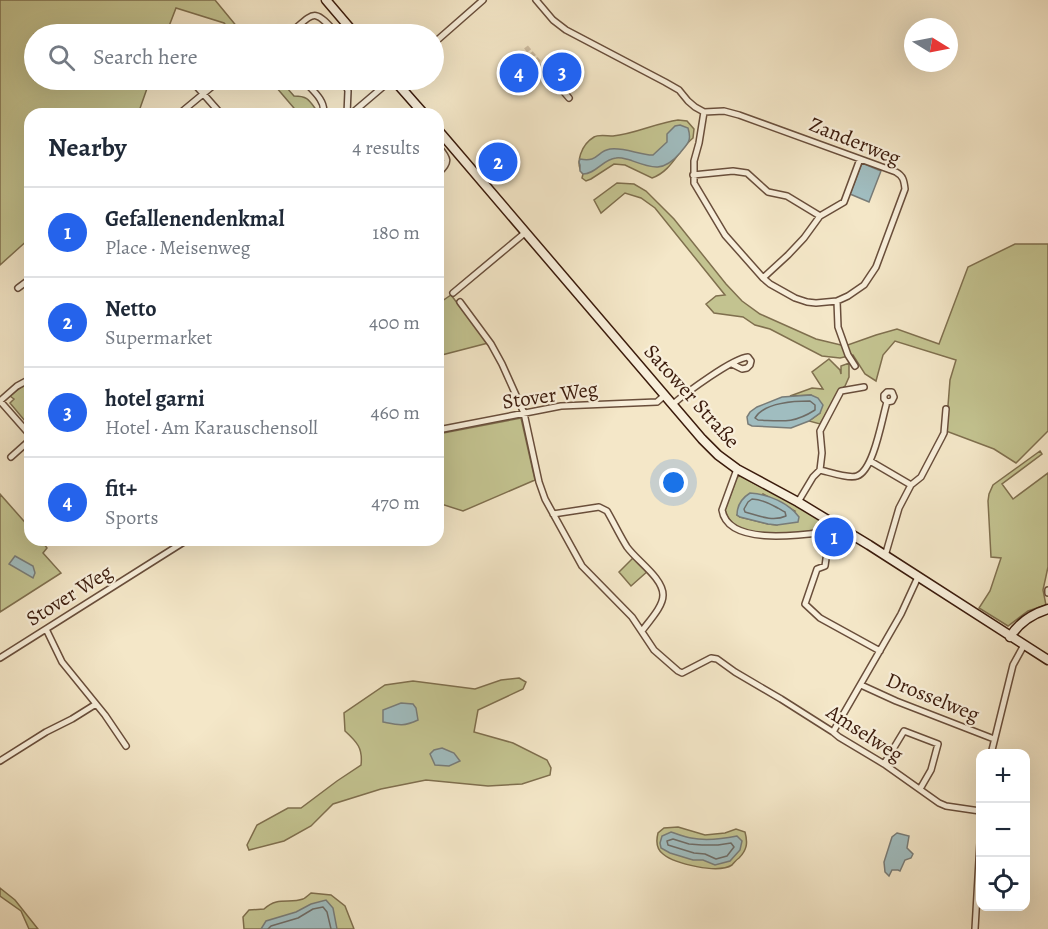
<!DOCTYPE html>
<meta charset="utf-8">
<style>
body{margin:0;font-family:Alegreya,serif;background:#f2f2f3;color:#1f2937}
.controls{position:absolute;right:18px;bottom:18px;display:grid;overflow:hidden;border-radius:12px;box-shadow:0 6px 24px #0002}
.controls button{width:54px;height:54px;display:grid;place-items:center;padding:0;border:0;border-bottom:2px solid #e0e1e3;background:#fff;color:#1f2937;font:30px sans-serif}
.compass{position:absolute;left:904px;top:18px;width:54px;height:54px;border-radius:50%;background:#fff;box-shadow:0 6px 24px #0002;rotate:100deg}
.you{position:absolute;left:674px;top:483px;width:21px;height:21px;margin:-15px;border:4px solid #fff;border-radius:50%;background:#1a73e8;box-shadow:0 0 0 9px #1a73e833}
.badge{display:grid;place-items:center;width:39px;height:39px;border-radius:50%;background:#2563eb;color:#fff;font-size:20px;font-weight:700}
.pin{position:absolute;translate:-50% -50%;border:3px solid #fff;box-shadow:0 2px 6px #0006}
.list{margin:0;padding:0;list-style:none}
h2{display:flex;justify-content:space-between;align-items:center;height:78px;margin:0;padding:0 24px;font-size:26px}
h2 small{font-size:20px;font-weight:400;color:#747a83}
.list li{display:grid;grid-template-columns:39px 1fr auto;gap:18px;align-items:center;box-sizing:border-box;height:90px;padding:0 24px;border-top:2px solid #e0e1e3}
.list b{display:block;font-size:22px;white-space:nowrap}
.list p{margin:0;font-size:20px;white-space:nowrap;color:#747a83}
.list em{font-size:20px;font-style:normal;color:#747a83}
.icon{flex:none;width:33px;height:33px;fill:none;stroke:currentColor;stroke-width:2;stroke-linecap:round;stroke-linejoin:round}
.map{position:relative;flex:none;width:1048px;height:929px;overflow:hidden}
.search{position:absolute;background:#fff;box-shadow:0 6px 24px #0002;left:24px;top:24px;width:420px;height:66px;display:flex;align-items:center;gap:15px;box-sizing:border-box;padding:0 21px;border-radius:33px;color:#747a83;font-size:22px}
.panel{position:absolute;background:#fff;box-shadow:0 6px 24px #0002;left:24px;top:108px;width:420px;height:438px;border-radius:18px}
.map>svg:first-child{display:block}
.green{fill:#c3c390;stroke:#7f6f4e;stroke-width:1.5;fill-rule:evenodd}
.water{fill:#a0bdc0;stroke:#787c78;stroke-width:1.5}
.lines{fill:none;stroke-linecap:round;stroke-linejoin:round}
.shore{stroke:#6e6c66;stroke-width:1.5}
.street-tunnel{stroke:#cfbea2;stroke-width:5;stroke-dasharray:5 2.5;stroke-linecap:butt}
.street-casing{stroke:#694e3b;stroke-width:8}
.secondary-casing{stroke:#3b1b0c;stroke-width:11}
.street{stroke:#f8efdb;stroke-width:5}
.secondary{stroke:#f8efdb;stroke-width:8}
.labels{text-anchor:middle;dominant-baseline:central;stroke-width:4.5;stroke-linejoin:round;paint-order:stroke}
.street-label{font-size:21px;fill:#3b1b0c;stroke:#f8efdb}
</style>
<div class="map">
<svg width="1048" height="929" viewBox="0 0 1048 929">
<rect width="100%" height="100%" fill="#f4e7c8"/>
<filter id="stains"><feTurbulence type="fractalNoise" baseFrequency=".00333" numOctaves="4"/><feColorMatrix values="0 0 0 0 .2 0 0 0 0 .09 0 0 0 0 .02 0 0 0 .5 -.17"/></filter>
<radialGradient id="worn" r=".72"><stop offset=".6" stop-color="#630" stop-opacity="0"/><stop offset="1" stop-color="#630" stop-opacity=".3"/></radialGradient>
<path class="green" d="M0 0H215L243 34H233L224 23 176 8 166 34H34V80H150L138 114H30V238L0 265Z
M270 80H280L294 96C308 96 309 100 317 111L316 114H299Z
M678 120 687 121 694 129 693 138C678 150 672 171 652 178L625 165 614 164 591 179 586 181 582 178 583 174C574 163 582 144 594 137 599 134 607 136 613 136 635 134 656 123 678 120Z
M617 183 634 184 646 191 674 219 726 284 742 301 760 314 816 339 845 346 876 335 897 329 939 344 968 267 1015 244H1048V431L1016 463 994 449 946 431 950 380 956 360 895 341 883 355 876 381 865 374 853 355 840 358 822 356 770 329 755 325 743 317 714 313 706 304 716 296 725 295 655 208 641 198 625 193 601 213 594 200Z
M451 295 488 343 438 356V302L439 303Z
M829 359 840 370 841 374V366L849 363V377L845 386 838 392 823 419 820 424 809 421 820 413 811 395 790 396 812 388 823 389 812 372Z
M30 382V427L10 403 14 399 10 396 17 390Z
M521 418 535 480 463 511 438 503V434Z
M1040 451 1042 454 1002 484 1013 499 1048 473V567L1043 590 1046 605 1028 611 1008 626 979 608 990 591 1001 558 991 557 988 501 989 494 993 485Z
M740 476 796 505 824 522 825 525C808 536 758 537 740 528 731 524 728 518 725 510L737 477ZM763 494 795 511 777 525 768 524 740 517 737 515Z
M0 494 30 528V540H41L47 548 43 553 61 573 0 612Z
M635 556 649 570 631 586 619 572Z
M519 678 526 682 523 689 478 710 474 732 513 743 547 760 551 768 550 775 522 784 488 786 426 780 381 789 333 804 311 826 284 841 249 850 247 845 257 825 288 808H301L337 781 361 765C363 748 357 742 345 731L344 713 385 685 413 681 475 689 501 680Z
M678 827 705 835 725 833 736 829 745 832C748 843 747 850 739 858 736 860 734 863 732 865 718 874 675 864 663 854 656 849 656 841 658 833L664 828Z
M0 888 15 900 38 929H29L21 911 0 896Z
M311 893 331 895 345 906 354 929H244L243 917 249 910 264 909C278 896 289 904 303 899 304 899 311 893 311 893Z"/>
<path class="water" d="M680 125 688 128C692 141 688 143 680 153 663 173 652 168 630 160 625 159 621 157 616 158 603 159 596 174 583 174L580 171V165L579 162 580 159C598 163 597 151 610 149 625 147 639 155 653 155L667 142V134L675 126Z
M862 163 881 171 869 202 850 194Z
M811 395 818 398 823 405 820 413 809 421 791 428 752 426 748 424 747 417 750 412 757 407 782 397Z
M750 493C768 494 789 503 799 517L798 522 777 525 768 524 740 517 737 515C737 505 742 498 750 493Z
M15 556 33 566 35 573 33 578 9 564Z
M401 703 413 704 416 708 418 720C403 727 398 725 383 722V710Z
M442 748 454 753 460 761 449 766 435 765 430 754 434 750Z
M671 832C678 834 684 837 691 838 706 841 722 839 737 836L742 841 740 850 730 861 715 865 703 860H693L670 853 661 848 660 843 662 836Z
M897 833 909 836 907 848 913 854 911 858 905 860 900 871 898 870H892L889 876 885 872 884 862 892 837Z
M326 900 333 908 337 929H261L266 921 296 912 311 904Z"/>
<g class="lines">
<path class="shore" d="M810 401 815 405V410C793 424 782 421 758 420L755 418C764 403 794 401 810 401Z
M752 499C765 500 774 506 785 512L786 516C773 522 759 516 745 512L744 509 748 502Z
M673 839 689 844 702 845H718L731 843 734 847 727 856 716 859 705 854 694 853 668 845 667 841Z
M268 929 271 926 298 918 313 909 323 907 327 912 331 929"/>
<path class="street-tunnel" d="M526 47 551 77"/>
<g class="street-casing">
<path id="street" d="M536 0 553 20 566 30 665 82 679 90 688 101 695 107 704 112 724 111 739 115 896 172C903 176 904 180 905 189L876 267 864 285 848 296 837 301 816 303 807 302 795 298 770 284 763 278 725 235 694 183V161L699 143 704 112
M289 34C315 12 313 7 337 34
M434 43 483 0
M551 77 569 98
M191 80 221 114
M237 80 240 83
M303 80C311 89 327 101 323 114
M344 80 348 91 347 114
M179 114 220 80
M351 114 391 80
M438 146C448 158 451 162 438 173
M693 175 733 171 747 173 768 192 787 196 820 216
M763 278 788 255 804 238 820 216 844 202 860 159
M18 288 30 279
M453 293 526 232
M837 301 838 327 848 355 855 366
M460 302 491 344 502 364 524 413 539 482 545 499 582 566 632 617 654 650 678 671 682 673 711 658 717 659 735 672 781 699 833 732 839 737 884 764 939 803 946 806 980 811
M0 401 30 435
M0 401 17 386 30 379
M673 404C686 393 733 358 748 357L751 361 750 365 747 368 742 369 732 364
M438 430 561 406 657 402 665 395
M11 457 30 440
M870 461 911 485
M737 469 722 510C728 548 808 534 834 531L841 528
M820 470 822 453 820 431 841 391 864 387
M798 502 813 477 820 470C829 472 849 479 857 476 874 470 882 418 887 402L884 399V395L887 392H892L894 397 892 401 887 402
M553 514 599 507 607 511C614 523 620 536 627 547 637 561 663 578 663 595 663 607 649 621 642 631
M830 531 825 566 817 569 805 604 820 618 880 651
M885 556 899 508 911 485 921 477 942 437 944 433 946 409
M1048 590V593
M46 629 62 662 105 715 126 746
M0 658 187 540
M861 685 896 701 994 739
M833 732 901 614 918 577
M991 754 1013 665 1024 645
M0 761 46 732 72 719 96 704
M884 764 904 731 938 744 931 770 920 789
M975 929 980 843"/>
</g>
<g class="secondary-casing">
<path id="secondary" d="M326 0 355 34
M394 80 424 114
M438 130 702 439 718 455 737 469 798 502 869 545 1048 660
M1010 637C1019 622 1032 614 1048 609"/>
</g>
<use href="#street" class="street"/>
<use href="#secondary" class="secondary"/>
</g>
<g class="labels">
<g class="street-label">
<text transform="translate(855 141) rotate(22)">Zanderweg</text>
<text transform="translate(550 395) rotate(-8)">Stover Weg</text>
<text transform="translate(692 396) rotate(48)">Satower Straße</text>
<text transform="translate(69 595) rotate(-32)">Stover Weg</text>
<text transform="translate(933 697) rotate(22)">Drosselweg</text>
<text transform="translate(865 733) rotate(33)">Amselweg</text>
</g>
</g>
<rect width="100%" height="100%" filter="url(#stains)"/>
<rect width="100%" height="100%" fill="url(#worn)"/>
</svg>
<div class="controls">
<button>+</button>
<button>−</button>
<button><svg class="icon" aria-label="locate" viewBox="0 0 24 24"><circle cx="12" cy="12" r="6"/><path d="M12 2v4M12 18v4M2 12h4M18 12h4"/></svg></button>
</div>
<svg class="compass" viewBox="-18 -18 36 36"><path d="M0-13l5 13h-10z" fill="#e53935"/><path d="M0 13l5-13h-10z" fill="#747a83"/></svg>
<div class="you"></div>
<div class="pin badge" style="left:834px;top:537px">1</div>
<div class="pin badge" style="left:498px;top:162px">2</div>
<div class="pin badge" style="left:562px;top:72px">3</div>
<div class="pin badge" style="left:519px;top:73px">4</div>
<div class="search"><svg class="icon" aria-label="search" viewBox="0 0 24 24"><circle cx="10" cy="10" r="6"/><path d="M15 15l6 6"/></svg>Search here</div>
<section class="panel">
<h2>Nearby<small>4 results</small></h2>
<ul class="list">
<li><span class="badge">1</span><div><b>Gefallenendenkmal</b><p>Place · Meisenweg</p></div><em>180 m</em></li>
<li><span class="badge">2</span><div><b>Netto</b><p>Supermarket</p></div><em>400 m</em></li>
<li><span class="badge">3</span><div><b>hotel garni</b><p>Hotel · Am Karauschensoll</p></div><em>460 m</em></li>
<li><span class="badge">4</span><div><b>fit+</b><p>Sports</p></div><em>470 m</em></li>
</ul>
</section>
</div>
